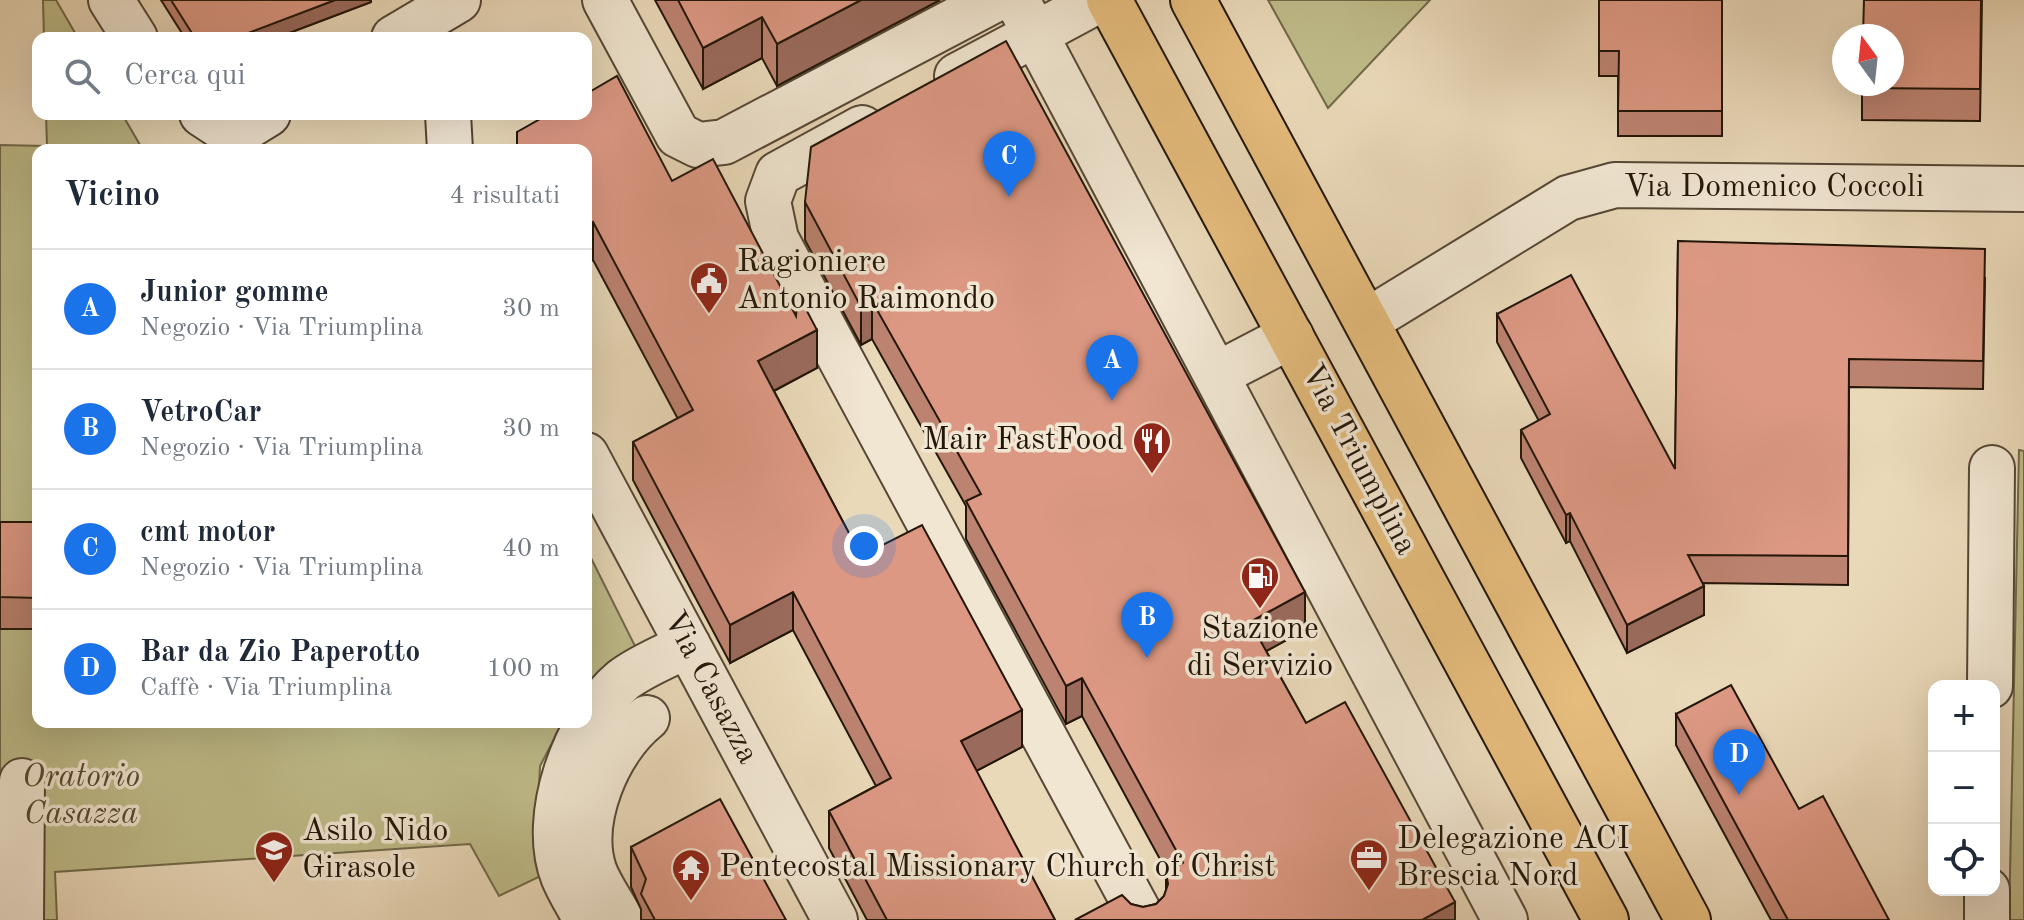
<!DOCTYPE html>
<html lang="it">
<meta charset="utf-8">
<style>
body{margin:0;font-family:"Old Standard TT",serif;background:#f2f2f3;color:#1f2937}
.controls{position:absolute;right:24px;bottom:24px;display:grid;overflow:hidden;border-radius:16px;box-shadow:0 8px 32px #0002}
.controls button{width:72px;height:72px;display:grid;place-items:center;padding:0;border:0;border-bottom:2px solid #e0e1e3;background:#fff;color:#1f2937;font:40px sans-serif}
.compass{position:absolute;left:1832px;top:24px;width:72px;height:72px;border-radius:50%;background:#fff;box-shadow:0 8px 32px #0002;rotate:345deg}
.you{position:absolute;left:864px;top:546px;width:28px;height:28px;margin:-20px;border:6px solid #fff;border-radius:50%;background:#1a73e8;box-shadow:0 0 0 12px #1a73e833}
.badge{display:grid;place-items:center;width:52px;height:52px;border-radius:50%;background:#1a73e8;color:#fff;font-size:26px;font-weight:700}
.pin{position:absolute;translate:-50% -66px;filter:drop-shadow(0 2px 4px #0008)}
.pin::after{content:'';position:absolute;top:42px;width:28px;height:24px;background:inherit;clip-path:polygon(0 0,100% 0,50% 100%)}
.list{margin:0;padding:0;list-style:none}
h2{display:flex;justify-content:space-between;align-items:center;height:104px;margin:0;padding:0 32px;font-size:34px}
h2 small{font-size:26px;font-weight:400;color:#747a83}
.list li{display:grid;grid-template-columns:52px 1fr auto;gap:24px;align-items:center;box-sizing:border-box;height:120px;padding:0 32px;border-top:2px solid #e0e1e3}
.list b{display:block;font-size:30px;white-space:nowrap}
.list p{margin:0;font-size:26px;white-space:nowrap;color:#747a83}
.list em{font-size:26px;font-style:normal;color:#747a83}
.icon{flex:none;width:44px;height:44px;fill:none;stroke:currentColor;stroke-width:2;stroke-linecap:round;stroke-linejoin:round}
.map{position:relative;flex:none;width:2024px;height:920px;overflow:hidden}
.search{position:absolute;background:#fff;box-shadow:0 8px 32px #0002;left:32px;top:32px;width:560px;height:88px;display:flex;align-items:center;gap:20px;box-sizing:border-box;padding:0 28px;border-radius:16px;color:#747a83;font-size:30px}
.panel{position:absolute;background:#fff;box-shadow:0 8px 32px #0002;left:32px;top:144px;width:560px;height:584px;border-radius:16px}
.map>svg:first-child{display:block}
.green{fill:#bfbc8a;stroke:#71694a;stroke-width:2}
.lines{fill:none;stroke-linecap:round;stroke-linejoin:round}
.minor-casing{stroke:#554735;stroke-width:48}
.major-casing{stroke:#231609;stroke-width:48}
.minor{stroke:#f1e6d2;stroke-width:44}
.major{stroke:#e5bc7c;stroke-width:44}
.wall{fill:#bd8371;stroke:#231609;stroke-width:2}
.shaded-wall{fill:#9a6a5c;stroke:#231609;stroke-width:2}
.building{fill:#dc9883;stroke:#231609;stroke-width:2}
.labels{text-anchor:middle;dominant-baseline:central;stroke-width:7;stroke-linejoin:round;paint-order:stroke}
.street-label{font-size:32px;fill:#231609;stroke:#f1e6d2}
.poi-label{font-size:32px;fill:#231609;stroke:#f1e6d2;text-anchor:start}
.park-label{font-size:32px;font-style:italic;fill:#524830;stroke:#f1e6d2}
</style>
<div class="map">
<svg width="2024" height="920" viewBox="0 0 2024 920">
<rect width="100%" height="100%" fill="#ead9b9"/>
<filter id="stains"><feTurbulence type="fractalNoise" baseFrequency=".0025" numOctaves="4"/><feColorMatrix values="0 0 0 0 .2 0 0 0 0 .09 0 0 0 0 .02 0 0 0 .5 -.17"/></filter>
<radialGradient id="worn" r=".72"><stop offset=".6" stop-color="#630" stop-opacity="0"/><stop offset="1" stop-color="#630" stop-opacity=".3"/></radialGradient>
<path class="green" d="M43 0H56L78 38H44Z
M1268 0H1430L1328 108Z
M46 114H122L143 150H38V722H563L540 766 536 849 547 873 499 896 470 844 55 872 57 920H0V145L47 146Z
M2019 450 2024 451V920H2009Z
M586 548 638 652 597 674 586 689Z"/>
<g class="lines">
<g class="minor-casing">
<path id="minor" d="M111 0 135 38
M605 0 678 135 698 145 724 142 994 0
M1017 0 1505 920
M394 38 458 0
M957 76 1099 0
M202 114 234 135 268 114
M448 114 450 150
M862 128 778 174 768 201 776 239 1143 920
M1367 321 1568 198 1615 185 2024 189
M1216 375 1291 336
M586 455 835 920
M1990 686 1992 468
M21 920 22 781
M586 920C579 906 569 891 563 876 540 817 575 720 623 680 641 666 667 656 688 645
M621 920C613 904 600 887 594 870 578 820 608 749 647 718
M1987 920V890"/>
</g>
<g class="major-casing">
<path id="major" d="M1109 0 1606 920
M1193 0 1688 920"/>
</g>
<use href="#minor" class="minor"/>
<use href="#major" class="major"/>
</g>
<path class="wall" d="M161 0H371V2L276 38H185Z
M655 0H940L777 86 762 58 703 89Z
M1599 0H1722V136H1618V76H1599Z
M1982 0 1980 121 1862 120V84Z
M586 150 672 181 817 368 774 391 861 556 1022 747 976 771 1055 920H867L829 848V811L876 786 793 630 730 663 633 480V442L678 419 593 260Z
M805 202 1305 630 1266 651 1306 723 1455 920H1075L1131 904 1143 907 1156 904 1164 896 1166 890V873L1167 872 1082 716 1066 724 966 539V506L872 339 861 345 805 240Z
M1678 241 1985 278 1983 389 1849 387 1848 585 1702 583 1704 615 1627 653 1570 541 1566 543 1521 458V430L1539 421 1497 342V314L1675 469Z
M0 522H38V629H0Z
M1676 714 1799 809 1889 920H1771L1676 745Z
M631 847 786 920H641V909L631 887Z"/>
<path class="shaded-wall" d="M335 0H371V2L276 38H235Z
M861 0H940L777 86V44Z
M762 17V58L703 89V48Z
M593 222V260L586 264V226Z
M872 301V339L861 345V307Z
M817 330V368L758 399V361Z
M1570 513V541L1566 543V515Z
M1704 586V615L1627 653V625Z
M793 592V630L730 663V625Z
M1305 592V630L1250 660V622Z
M1082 678V716L1066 724V686Z
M1022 710V747L961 779V741Z
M1455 902V920H1422Z"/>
<path class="building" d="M171 0H335L235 38H195Z
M678 0H861L777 44 762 17 703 48Z
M1599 0H1722V111H1618L1619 51H1599Z
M1864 0H1981L1980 89 1862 88V84H1892V36H1863Z
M1006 41 1305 592 1250 622 1306 723 1345 702 1455 902 1422 920H1075L1122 895 1131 904 1143 907 1156 904 1164 896 1168 884 1166 873 1183 863 1082 678 1066 686 966 501 981 494 872 301 861 307 805 202 811 147Z
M617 76 672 181 713 159 796 316 798 294 817 330 758 361 861 556 922 525 1022 710 961 741 1055 920H887L829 811 891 778 793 592 730 625 633 442 693 410 593 222 586 226V150H517V132L549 114H586V94Z
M1678 241 1985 249 1983 361 1849 359 1848 556 1688 555 1704 586 1627 625 1570 513 1566 515 1521 430 1550 414 1497 314 1571 275 1675 469Z
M0 522H38V598L0 597Z
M1731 685 1799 809 1823 796 1889 920H1788L1676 714Z
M720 799 786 920H655L641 894 646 879 631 847Z"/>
<defs>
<g id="civic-pin" transform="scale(2)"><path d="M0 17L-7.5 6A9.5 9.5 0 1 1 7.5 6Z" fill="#8f2418" stroke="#f1e6d2"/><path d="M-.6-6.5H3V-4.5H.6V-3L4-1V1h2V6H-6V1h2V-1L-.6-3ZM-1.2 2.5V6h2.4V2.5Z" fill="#fff"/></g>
<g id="restaurant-pin" transform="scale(2)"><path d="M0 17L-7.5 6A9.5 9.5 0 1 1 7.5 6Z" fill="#8f2418" stroke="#f1e6d2"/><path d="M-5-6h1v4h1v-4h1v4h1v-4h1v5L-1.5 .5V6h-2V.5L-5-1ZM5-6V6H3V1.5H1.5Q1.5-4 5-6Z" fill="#fff"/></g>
<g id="fuel-pin" transform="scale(2)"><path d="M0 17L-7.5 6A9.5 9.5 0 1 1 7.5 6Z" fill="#8f2418" stroke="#f1e6d2"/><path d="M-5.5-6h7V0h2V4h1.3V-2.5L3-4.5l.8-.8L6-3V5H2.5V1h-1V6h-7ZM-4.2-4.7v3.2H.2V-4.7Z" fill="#fff"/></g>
<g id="school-pin" transform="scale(2)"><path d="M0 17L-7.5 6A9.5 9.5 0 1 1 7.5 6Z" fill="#8f2418" stroke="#f1e6d2"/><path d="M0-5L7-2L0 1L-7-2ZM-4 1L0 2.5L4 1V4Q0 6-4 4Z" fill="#fff"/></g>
<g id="office-pin" transform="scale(2)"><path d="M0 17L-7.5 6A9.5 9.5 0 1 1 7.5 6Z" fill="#8f2418" stroke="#f1e6d2"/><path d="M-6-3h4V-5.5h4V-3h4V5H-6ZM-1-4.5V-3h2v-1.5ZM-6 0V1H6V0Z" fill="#fff"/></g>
<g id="temple-pin" transform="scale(2)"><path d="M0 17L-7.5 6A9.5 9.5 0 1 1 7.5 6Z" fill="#8f2418" stroke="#f1e6d2"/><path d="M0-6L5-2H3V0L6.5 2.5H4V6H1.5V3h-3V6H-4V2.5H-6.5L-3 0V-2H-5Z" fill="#fff"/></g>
</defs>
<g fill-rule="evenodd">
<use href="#civic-pin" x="709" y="281"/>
<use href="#restaurant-pin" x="1152" y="441"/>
<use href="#fuel-pin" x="1260" y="576"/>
<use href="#school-pin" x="274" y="850"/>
<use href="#office-pin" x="1369" y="858"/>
<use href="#temple-pin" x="691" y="868"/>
</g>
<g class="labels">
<g class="street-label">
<text x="1774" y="188">Via Domenico Coccoli</text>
<text transform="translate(1358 460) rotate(62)">Via Triumplina</text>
<text transform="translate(710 688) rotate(62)">Via Casazza</text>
</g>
<g class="poi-label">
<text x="737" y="263">Ragioniere<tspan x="737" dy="37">Antonio Raimondo</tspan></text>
<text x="1124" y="441" text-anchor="end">Mair FastFood</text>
<text x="1260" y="630" text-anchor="middle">Stazione<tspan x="1260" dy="37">di Servizio</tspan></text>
<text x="302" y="832">Asilo Nido<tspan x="302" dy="37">Girasole</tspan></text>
<text x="1397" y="840">Delegazione ACI<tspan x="1397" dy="37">Brescia Nord</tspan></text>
<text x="719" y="868">Pentecostal Missionary Church of Christ</text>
</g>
<g class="park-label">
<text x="81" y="778">Oratorio<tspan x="81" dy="37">Casazza</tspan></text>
</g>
</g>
<rect width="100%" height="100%" filter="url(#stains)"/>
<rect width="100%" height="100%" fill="url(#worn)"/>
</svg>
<div class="controls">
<button>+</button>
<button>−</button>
<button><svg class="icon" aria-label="locate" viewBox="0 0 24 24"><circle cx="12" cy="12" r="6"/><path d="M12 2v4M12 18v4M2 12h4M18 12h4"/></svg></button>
</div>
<svg class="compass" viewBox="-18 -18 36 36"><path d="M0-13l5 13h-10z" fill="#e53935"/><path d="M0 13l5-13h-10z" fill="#747a83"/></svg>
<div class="you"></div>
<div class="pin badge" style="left:1112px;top:401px">A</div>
<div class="pin badge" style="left:1147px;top:658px">B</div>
<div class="pin badge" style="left:1009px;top:197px">C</div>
<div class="pin badge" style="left:1739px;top:795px">D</div>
<div class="search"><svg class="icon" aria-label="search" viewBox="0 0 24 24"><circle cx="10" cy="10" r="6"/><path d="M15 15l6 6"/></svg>Cerca qui</div>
<section class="panel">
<h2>Vicino<small>4 risultati</small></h2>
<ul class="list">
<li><span class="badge">A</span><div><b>Junior gomme</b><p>Negozio · Via Triumplina</p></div><em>30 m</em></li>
<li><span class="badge">B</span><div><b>VetroCar</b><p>Negozio · Via Triumplina</p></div><em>30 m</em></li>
<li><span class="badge">C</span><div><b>cmt motor</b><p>Negozio · Via Triumplina</p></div><em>40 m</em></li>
<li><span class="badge">D</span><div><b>Bar da Zio Paperotto</b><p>Caffè · Via Triumplina</p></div><em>100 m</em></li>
</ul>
</section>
</div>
